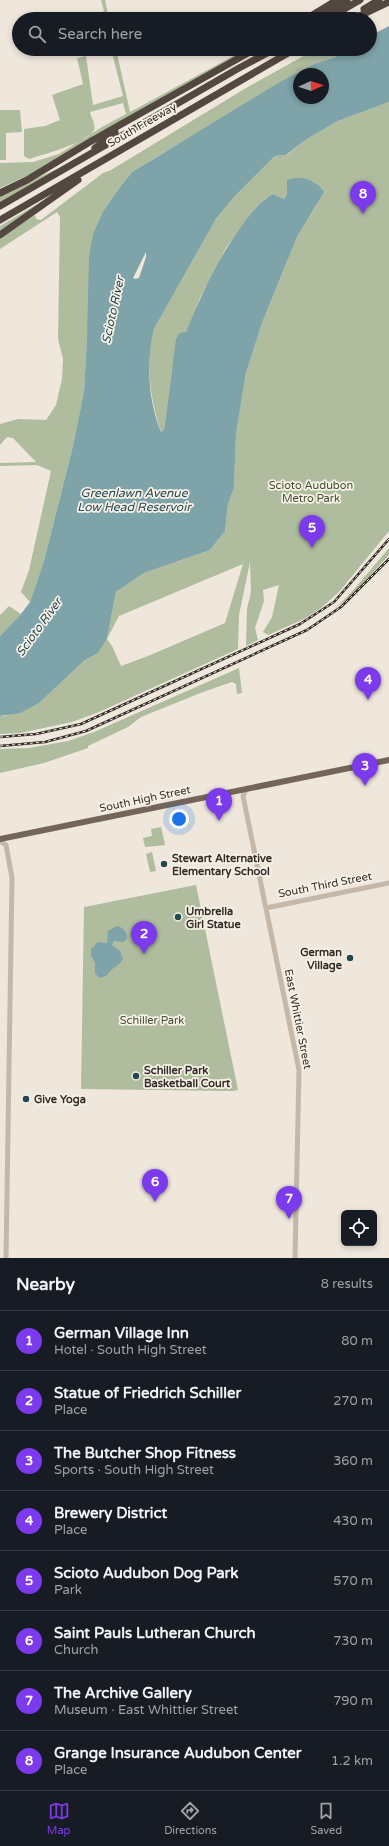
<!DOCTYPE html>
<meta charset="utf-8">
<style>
body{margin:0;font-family:"Varela Round",sans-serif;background:#242831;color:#f1f3f6}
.controls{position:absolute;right:12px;bottom:12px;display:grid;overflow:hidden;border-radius:6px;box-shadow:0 2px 6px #0003}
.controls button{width:36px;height:36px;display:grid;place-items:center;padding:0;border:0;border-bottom:1px solid #363941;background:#171b24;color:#f1f3f6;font:20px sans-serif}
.compass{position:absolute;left:293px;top:68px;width:36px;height:36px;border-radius:50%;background:#171b24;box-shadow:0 2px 6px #0003;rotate:87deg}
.you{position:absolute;left:179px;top:819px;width:14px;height:14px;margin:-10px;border:3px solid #fff;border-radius:50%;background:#1a73e8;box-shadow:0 0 0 6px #1a73e833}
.badge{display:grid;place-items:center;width:26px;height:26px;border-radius:50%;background:#7c3aed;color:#fff;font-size:13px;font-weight:700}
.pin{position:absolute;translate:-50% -33px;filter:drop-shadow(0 1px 2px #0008)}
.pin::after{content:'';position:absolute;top:21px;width:14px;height:12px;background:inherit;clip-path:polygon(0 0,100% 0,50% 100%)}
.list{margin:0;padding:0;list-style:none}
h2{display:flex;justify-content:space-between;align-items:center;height:52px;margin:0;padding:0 16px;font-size:17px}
h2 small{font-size:13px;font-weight:400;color:#9ea1a6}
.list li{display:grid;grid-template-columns:26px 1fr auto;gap:12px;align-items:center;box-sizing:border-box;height:60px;padding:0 16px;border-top:1px solid #363941}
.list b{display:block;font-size:15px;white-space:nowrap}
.list p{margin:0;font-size:13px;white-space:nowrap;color:#9ea1a6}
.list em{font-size:13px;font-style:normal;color:#9ea1a6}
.icon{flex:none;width:22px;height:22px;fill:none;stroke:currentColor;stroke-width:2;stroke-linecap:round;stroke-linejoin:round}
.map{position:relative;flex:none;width:389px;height:1258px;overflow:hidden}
.search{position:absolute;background:#171b24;box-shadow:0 2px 6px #0003;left:12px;right:12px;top:12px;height:44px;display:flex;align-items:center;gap:10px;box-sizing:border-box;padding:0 14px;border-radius:22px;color:#9ea1a6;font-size:15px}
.sheet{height:532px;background:#171b24}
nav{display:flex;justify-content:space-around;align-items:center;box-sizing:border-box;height:56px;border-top:1px solid #363941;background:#171b24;font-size:11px;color:#9ea1a6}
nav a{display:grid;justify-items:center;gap:2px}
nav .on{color:#7c3aed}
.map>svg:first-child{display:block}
.green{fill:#afbc9e;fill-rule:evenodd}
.water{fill:#7ea3a8;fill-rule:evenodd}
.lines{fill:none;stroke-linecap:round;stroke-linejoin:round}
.tertiary{stroke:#c5b8a9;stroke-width:5}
.primary{stroke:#74655b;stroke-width:6}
.motorway{stroke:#534840;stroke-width:7}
.rail-casing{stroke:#332d28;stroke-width:2.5}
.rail{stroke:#f7f1e7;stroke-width:1;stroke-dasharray:3;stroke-linecap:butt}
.poi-dot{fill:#234950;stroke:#f7f1e7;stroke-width:1.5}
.labels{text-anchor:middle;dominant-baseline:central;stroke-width:3.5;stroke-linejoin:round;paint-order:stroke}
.street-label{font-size:11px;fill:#332d28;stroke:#f7f1e7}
.park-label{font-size:11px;fill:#404f2f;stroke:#f7f1e7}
.poi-label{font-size:11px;font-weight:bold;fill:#332d28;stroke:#f7f1e7;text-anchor:start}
.water-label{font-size:12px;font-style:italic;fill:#234950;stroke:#f7f1e7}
</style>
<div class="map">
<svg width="389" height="1258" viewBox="0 0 389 1258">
<rect width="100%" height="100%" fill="#efe7dc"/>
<path class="green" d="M101 0H105L109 19H87L104 11Z
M111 49H116L130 112 246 49H254L171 97 96 134 31 174 0 188V163L33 162 59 154 102 127 126 114 123 103 90 112C91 117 96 125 94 130 89 142 42 155 29 159L24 156V129L45 126 60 120 52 95 83 84 77 58 86 56 93 105 123 96Z
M316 49H349L333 58 314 64 161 154 132 172 120 187 104 210 87 337 84 393 73 446 44 561 30 602 21 592 29 570 51 471 37 465 0 466V463L36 462 13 438 7 437 0 445V424L18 419 46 420 56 405 62 379 63 359 58 339 60 217 57 212 0 249V238L35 215 36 219 41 220 103 173 111 170 246 88Z
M389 102V531L339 592 321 608 304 619 268 635 263 632 272 617 279 585 263 590 264 601 255 628 258 640 246 646 247 609 251 592 250 562 239 615 238 649 99 712 72 722 20 733 0 734V716H5L39 703 85 660 98 653 107 639 116 592 144 573 210 550 225 531 228 504 234 488 236 434 246 373 262 323 297 237 317 204 315 183 301 178 287 180V194L284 199 273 194 266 198 256 207 226 248 200 298 172 368 164 430 161 432C150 398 145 364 154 329L216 219 233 198 275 156 287 155 307 139 338 121ZM243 564 225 623 148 656 121 666 112 646 107 639 119 616Z
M0 110H20L22 132 6 133V160H0Z
M59 168 0 203V195Z
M51 196 0 233V226Z
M389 548V555L353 594 332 611 350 594Z
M9 606 21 614 0 636V615Z
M239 668 242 693 237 694 236 684 232 682 203 692 141 717 128 727 88 746V748L44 763 0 773V749L29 748 68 741 94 732Z
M161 827 165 845 145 847 143 838 152 836 151 829Z
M152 852 156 871 150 872 146 854Z
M196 885 238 1090 233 1091 81 1089 84 907Z"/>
<path class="water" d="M389 26V102L338 121 307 139 286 155 275 156 233 198 216 219 154 329C146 362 148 400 161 432L164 430 176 339 180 333 186 332C202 293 218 258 243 224 252 212 260 201 273 194L284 199 287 194V180C291 179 297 177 301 178 309 178 320 185 324 192L297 237 262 323 246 373 236 434 234 488 228 504 225 531 210 550 144 573 116 592 107 639 98 653 85 660 39 703 20 713 0 716V636L21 614 30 602 44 561 73 446 84 392 87 337 89 257 93 234 104 210 120 187 132 172 280 82 314 64 333 58 349 49H370V36ZM299 74H323V98H299ZM146 252V257L139 278 135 279 133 278Z
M117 926C123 927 128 933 127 939L123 942 114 941 112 945 120 951 123 959C120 965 112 967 106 976L99 978 95 973V963L91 955V949L98 942 107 943 108 931Z"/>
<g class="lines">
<path class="tertiary" d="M247 788 243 796 299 1070 295 1258
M0 841 6 845 12 878 6 1258
M266 908 389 883"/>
<path class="primary" d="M0 839 389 760"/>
<path class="motorway" d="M364 9 379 0
M306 19 337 0
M318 19 347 0
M327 19 360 0
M353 19 389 2
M95 148 115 132
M0 193 27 180 93 140 255 49
M0 206 239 68 275 49
M0 220 295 49
M0 235 78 180"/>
<g class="rail-casing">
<path id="rail" d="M0 737 36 734 81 724 300 624 334 602 389 539
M0 746 45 742 86 731 307 630 341 607 389 559"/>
</g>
<use href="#rail" class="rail"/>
</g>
<g class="poi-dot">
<circle cx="164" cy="864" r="4"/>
<circle cx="178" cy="917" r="4"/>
<circle cx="350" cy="958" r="4"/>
<circle cx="136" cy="1076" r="4"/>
<circle cx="26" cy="1099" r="4"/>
</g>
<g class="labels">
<g class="street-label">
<text transform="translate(142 125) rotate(-30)">South Freeway</text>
<text transform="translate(145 799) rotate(-12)">South High Street</text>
<text transform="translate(325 885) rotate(-11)">South Third Street</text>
<text transform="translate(298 1019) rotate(79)">East Whittier Street</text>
</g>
<g class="park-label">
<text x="311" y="485">Scioto Audubon<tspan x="311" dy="13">Metro Park</tspan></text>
<text x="152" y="1020">Schiller Park</text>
</g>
<g class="poi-label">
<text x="172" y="858">Stewart Alternative<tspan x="172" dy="13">Elementary School</tspan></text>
<text x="186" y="911">Umbrella<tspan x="186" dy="13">Girl Statue</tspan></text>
<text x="342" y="952" text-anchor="end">German<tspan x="342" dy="13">Village</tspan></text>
<text x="144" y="1070">Schiller Park<tspan x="144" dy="13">Basketball Court</tspan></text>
<text x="34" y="1099">Give Yoga</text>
</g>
<g class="water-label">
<text transform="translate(113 310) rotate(-78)">Scioto River</text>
<text x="134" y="493">Greenlawn Avenue<tspan x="134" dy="14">Low Head Reservoir</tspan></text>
<text transform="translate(39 627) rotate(-54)">Scioto River</text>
</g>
</g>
</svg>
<div class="controls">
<button><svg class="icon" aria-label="locate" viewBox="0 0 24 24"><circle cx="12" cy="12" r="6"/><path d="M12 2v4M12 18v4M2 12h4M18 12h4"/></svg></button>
</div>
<svg class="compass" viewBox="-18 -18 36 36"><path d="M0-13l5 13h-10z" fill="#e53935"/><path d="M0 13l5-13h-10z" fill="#9ea1a6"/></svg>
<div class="you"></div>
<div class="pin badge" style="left:219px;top:821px">1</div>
<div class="pin badge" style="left:144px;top:954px">2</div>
<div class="pin badge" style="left:365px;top:786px">3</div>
<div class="pin badge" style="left:368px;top:700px">4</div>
<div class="pin badge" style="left:312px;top:548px">5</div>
<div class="pin badge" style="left:155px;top:1202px">6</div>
<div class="pin badge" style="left:289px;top:1219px">7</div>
<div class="pin badge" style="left:363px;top:214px">8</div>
<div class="search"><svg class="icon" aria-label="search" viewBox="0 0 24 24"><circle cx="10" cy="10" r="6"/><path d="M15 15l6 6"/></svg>Search here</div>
</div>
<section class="sheet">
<h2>Nearby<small>8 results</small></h2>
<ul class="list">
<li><span class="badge">1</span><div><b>German Village Inn</b><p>Hotel · South High Street</p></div><em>80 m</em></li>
<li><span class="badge">2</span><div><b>Statue of Friedrich Schiller</b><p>Place</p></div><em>270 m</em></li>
<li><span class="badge">3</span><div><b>The Butcher Shop Fitness</b><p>Sports · South High Street</p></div><em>360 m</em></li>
<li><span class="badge">4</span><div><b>Brewery District</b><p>Place</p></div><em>430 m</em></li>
<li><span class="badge">5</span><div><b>Scioto Audubon Dog Park</b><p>Park</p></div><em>570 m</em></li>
<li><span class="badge">6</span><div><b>Saint Pauls Lutheran Church</b><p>Church</p></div><em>730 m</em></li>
<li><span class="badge">7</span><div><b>The Archive Gallery</b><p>Museum · East Whittier Street</p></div><em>790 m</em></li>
<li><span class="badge">8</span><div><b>Grange Insurance Audubon Center</b><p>Place</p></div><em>1.2 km</em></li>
</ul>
</section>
<nav>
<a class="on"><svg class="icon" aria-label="map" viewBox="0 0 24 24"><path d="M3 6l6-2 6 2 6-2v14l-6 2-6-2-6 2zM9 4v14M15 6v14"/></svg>Map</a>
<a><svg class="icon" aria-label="directions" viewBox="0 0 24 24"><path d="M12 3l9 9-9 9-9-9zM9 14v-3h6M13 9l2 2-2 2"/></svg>Directions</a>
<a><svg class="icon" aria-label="saved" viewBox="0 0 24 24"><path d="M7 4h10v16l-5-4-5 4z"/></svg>Saved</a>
</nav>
